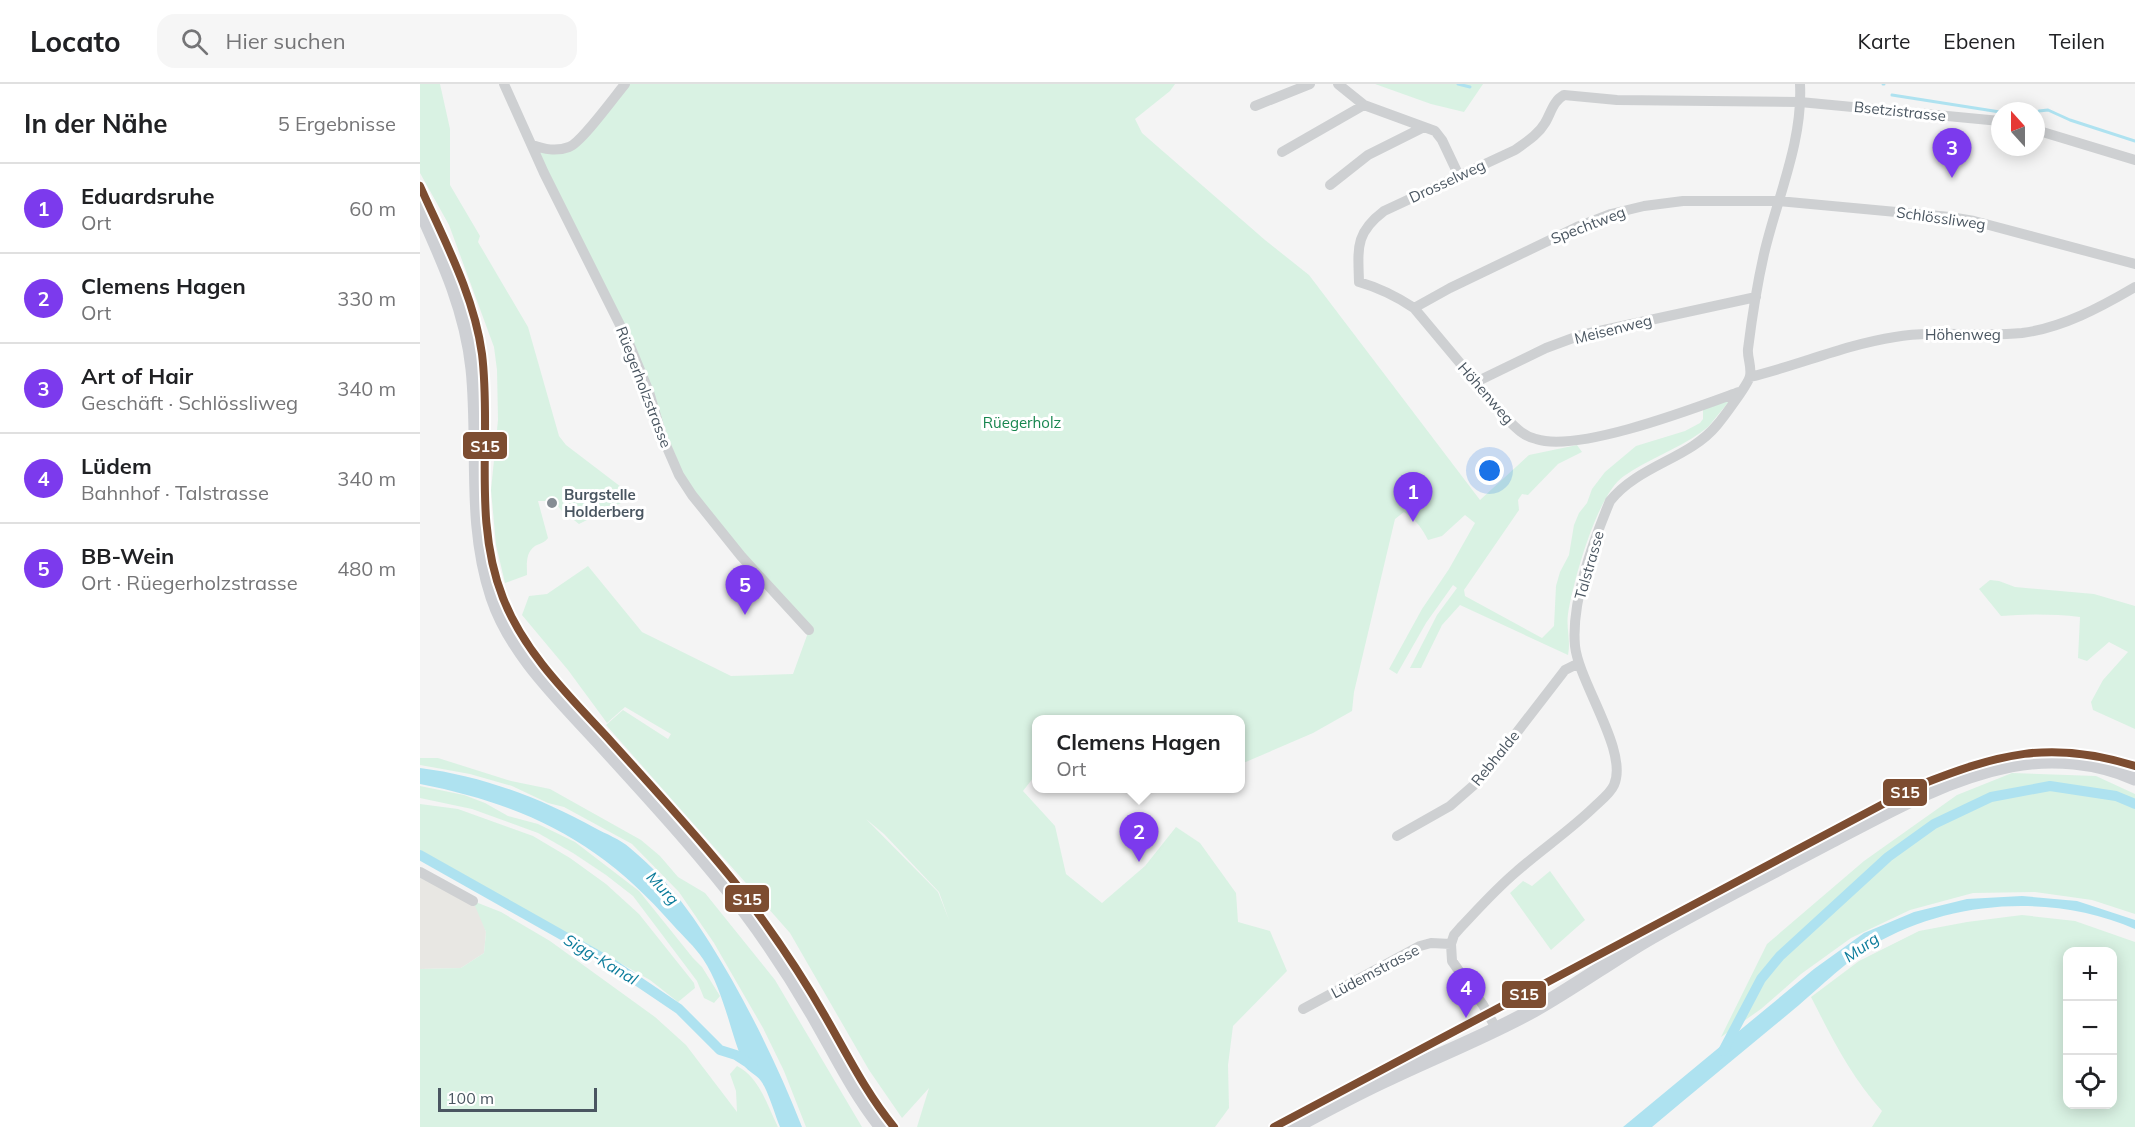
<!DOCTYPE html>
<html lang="de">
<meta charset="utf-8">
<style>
body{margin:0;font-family:Mulish,sans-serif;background:#f6f6f6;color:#202124}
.controls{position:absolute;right:18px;bottom:18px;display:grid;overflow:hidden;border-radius:12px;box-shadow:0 3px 15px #0003}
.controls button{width:54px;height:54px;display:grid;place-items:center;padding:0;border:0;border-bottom:2px solid #e0e0e0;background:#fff;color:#202124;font:30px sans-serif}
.compass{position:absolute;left:1571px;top:18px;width:54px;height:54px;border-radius:50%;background:#fff;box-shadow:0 3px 15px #0003;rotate:339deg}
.scale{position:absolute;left:18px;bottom:15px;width:159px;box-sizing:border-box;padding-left:6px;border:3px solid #4a5661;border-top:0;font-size:16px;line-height:21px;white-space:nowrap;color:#4a5661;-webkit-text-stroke:4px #fff;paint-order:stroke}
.you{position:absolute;left:1070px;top:387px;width:21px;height:21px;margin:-15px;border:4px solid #fff;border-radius:50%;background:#1a73e8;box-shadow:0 0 0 9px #1a73e833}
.badge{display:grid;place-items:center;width:39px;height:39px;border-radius:50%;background:#7c3aed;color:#fff;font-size:20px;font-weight:700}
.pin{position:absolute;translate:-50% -50px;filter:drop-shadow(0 2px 3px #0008)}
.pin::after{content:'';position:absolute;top:32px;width:21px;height:18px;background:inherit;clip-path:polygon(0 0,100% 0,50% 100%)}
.popup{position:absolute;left:612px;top:631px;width:213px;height:78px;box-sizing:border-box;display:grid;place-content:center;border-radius:12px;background:#fff;filter:drop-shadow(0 2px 4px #0005);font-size:20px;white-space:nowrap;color:#757577}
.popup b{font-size:22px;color:#202124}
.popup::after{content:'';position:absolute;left:50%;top:100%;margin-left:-12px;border:12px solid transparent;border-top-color:#fff}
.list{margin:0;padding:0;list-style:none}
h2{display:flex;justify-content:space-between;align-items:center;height:78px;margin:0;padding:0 24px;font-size:26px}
h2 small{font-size:20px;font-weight:400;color:#757577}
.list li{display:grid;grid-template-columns:39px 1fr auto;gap:18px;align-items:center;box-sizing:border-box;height:90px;padding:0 24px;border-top:2px solid #e0e0e0}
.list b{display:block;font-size:22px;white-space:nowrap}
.list p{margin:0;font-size:20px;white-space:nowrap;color:#757577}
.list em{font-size:20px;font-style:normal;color:#757577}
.icon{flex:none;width:33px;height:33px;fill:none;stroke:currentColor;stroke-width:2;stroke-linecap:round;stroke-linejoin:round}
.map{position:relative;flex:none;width:1715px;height:1043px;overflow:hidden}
header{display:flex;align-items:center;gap:36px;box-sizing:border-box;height:84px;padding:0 30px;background:#fff;border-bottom:2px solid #e0e0e0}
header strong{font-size:28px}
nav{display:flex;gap:33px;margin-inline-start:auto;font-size:21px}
.search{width:420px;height:54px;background:#f6f6f6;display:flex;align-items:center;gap:15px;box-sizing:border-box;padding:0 21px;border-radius:18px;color:#757577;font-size:22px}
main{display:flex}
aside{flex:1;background:#fff}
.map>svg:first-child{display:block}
.commercial{fill:#e8e7e3}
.green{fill:#d9f2e3;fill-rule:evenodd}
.water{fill:#aee2f0}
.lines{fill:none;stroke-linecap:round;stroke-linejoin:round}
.stream{stroke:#aee2f0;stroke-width:3}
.canal{stroke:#aee2f0;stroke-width:10}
.minor{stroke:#ced0d2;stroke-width:10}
.secondary{stroke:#ced0d4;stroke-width:15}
.rail-1-casing{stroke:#fff;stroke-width:12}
.rail-1{stroke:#7d4d31;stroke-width:8}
.poi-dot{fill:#868d94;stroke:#fff;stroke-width:2}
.labels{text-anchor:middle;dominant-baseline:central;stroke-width:6;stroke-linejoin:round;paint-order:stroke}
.street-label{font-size:15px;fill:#4a5661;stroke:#fff}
.park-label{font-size:15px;fill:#17864f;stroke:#fff}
.poi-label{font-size:15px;font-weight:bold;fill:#4a5661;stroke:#fff;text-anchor:start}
.water-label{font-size:16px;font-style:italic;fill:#0c7c9b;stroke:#fff}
.line-badge{stroke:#fff;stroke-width:2}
.badge-label{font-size:16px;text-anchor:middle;font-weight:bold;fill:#fff}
</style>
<header>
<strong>Locato</strong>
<div class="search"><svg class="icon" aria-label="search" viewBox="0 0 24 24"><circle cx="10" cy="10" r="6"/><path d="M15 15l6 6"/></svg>Hier suchen</div>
<nav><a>Karte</a><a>Ebenen</a><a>Teilen</a></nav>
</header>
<main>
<aside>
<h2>In der Nähe<small>5 Ergebnisse</small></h2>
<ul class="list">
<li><span class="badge">1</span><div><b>Eduardsruhe</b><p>Ort</p></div><em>60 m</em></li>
<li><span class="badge">2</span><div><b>Clemens Hagen</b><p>Ort</p></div><em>330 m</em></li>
<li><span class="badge">3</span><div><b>Art of Hair</b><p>Geschäft · Schlössliweg</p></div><em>340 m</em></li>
<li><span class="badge">4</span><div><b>Lüdem</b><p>Bahnhof · Talstrasse</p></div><em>340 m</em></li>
<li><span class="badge">5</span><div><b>BB-Wein</b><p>Ort · Rüegerholzstrasse</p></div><em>480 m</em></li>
</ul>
</aside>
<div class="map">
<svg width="1715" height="1043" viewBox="0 0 1715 1043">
<rect width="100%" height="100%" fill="#f4f4f4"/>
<path class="commercial" d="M0 788 53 817 60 830 66 848 64 869 41 884 0 885Z"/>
<path class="green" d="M0 0H20L30 45V101L60 152 58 158 108 243 139 352 146 361 205 406 203 418 159 440 141 426 134 417H118L128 454C124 459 121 459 115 462 105 469 107 481 107 491L85 499 76 461 71 406 78 336 77 286 74 263 29 141 0 89Z
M205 0H755L750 7 715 35 722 49 845 156 889 191 1060 416 1109 371 1157 361 1162 368 1138 380 1108 411 1102 410 1098 416 1099 426 1044 506 1045 512 1122 554 1134 542 1136 502 1140 488 1149 471 1154 441 1159 429 1167 419 1172 405 1185 388 1216 362 1265 347 1280 339 1283 335V324L1311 315 1288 343 1280 349C1256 366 1228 375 1204 392 1177 410 1153 498 1148 530 1146 544 1151 557 1148 571L1040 521 1022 541 1001 584H990L1017 531 1037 504 1033 501 1006 539 977 590 969 585 1002 525 1029 485 1055 439 1045 431 1022 452 1008 456C1002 444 996 436 984 428L975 435 934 608 932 627 893 649 821 680V636H617V689L603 707 635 742 646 790 682 819 725 782 756 743 780 759 816 809 818 838 850 847 867 887 813 942 808 981 809 1024 795 1043H497L509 1004 482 1034 449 986 370 849 186 641 203 626 248 655 251 650 205 623 187 639 148 586 102 531 109 512 127 510 168 482 222 548 311 592 373 590 389 546 272 411 229 308 112 61 148 63ZM446 735 464 750 519 808 529 836 518 808Z
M955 0H1063L1044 28 1011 20Z
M1570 496 1579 497 1595 503 1674 510 1715 522V645L1673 626 1671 618 1683 596 1708 568 1689 558 1667 577 1658 574 1660 533C1634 530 1607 530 1581 532L1559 505Z
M0 674H18L91 697 130 705 221 756 240 772 258 793 285 809 355 896 442 1043H386L364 987 343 944 294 859 259 808 212 760 144 723 128 719 92 702 50 690 0 681Z
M1592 689 1676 692 1715 710V830L1672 816 1615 808 1553 809 1490 826 1431 854 1381 890 1341 925 1301 953 1347 860 1444 777 1537 711Z
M0 702 44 711 65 719 88 732 118 740 155 758 219 807 273 874 282 883 300 912 294 919 284 914 277 897 213 812 186 791 153 769 118 749 52 725 0 714Z
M0 720 38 725 113 752 150 774 186 800 219 830 274 899 275 904 258 918 230 896 0 766Z
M1130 787 1165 836 1131 866 1090 809 1103 797 1112 802Z
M53 817 81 828 130 857 235 933 266 961 317 1028 316 1007 310 990 317 982C340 994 347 1021 358 1043H0V885L41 884 64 869 66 848Z
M1602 831 1655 837 1715 858V1043H1452L1462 1027C1431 993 1412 954 1391 913L1439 877 1499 847 1547 838ZM1648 868H1692V1020H1648Z"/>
<path class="water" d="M0 684C63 692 120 714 175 744 186 750 200 755 210 764 254 800 284 847 312 896 339 944 362 992 382 1043H360C355 1031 348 1006 341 997 336 990 328 988 324 981 310 948 304 907 283 875 275 863 263 852 253 841 181 758 107 721 0 700Z
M1602 812 1657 817 1715 836V845C1633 809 1530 816 1453 861 1429 875 1400 903 1379 921 1330 962 1281 1002 1232 1043H1203L1394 885 1444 849 1494 828 1547 815Z"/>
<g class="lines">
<path class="stream" d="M1038 0 1050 3
M1463 0H1464
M1472 11 1580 28
M1619 27 1628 26 1650 36 1715 57"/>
<path class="canal" d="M0 771 188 877 259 925 300 966 316 971 333 982
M1303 967 1341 895 1360 872 1468 773 1514 740 1571 713 1630 702 1696 712 1715 720"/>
<path class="minor" d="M84 0 124 89 208 257 229 308 242 352 259 391 272 411 321 472 389 546
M918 0 944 21 1015 47 1022 56 1039 92
M835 22 890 0
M1616 46 1715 76
M112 61C124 65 136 68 149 63 161 59 195 12 205 0
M862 68 944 21
M910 101 948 71 1004 43
M994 224 1030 204 1157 143 1191 130 1224 122 1263 117H1358L1530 133 1554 137 1715 180
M1330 293C1380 281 1424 261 1475 253 1517 246 1560 253 1602 249 1642 244 1681 223 1715 203
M1056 298 1126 264 1161 251 1336 213
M1319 308C1275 324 1158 369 1116 355 1103 352 1095 343 1086 334L994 224C976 212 960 204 939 198 938 164 935 149 964 127L1095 66C1106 58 1118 51 1125 39 1131 29 1133 17 1144 11L1197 16 1380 18 1580 37
M977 752 1030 722 1054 701 1064 691 1145 586 1159 579
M0 788 53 817
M883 925 1000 862 1011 859 1031 860
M1077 946 1063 921 1032 877 1031 860 1034 851 1041 843C1059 824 1076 805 1096 788 1121 766 1149 747 1173 724 1180 717 1190 710 1194 701 1209 668 1159 599 1155 562 1151 517 1173 458 1190 417 1219 381 1269 375 1297 341 1303 334 1329 299 1330 292 1332 283 1327 273 1328 265 1332 233 1337 201 1344 170 1357 114 1383 58 1380 0"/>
<path class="secondary" d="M0 124C24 177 47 227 53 285 61 361 48 439 73 513 92 570 139 614 179 658 229 713 280 768 325 827 352 863 376 900 398 939 418 974 436 1011 462 1043
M874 1043C906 1026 937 1009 970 994 1018 971 1067 952 1114 926 1151 905 1185 881 1221 859 1282 823 1347 791 1411 757 1468 727 1526 694 1591 681 1632 673 1676 677 1715 694"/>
<g class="rail-1-casing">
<path id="rail-1" d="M0 102C24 156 54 211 62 270 72 351 52 436 83 514 104 568 148 611 187 653 232 703 278 752 320 805 351 846 380 888 405 932 427 970 446 1009 474 1043
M854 1043 1497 702C1578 670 1630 655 1715 682"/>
</g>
<use href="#rail-1" class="rail-1"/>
</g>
<circle class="poi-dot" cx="132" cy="419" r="6"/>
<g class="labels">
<g class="street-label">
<text transform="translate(1480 27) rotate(6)">Bsetzistrasse</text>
<text transform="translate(1027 97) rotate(-25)">Drosselweg</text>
<text transform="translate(1521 134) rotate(8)">Schlössliweg</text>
<text transform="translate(1168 141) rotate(-21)">Spechtweg</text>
<text transform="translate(1193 245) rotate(-14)">Meisenweg</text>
<text x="1543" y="250">Höhenweg</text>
<text transform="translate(224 303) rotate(69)">Rüegerholzstrasse</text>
<text transform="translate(1066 309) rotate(49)">Höhenweg</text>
<text transform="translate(1169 481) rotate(-74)">Talstrasse</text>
<text transform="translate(1075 674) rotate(-51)">Rebhalde</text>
<text transform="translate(955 887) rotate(-28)">Lüdemstrasse</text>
</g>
<g class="park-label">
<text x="602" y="338">Rüegerholz</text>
</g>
<g class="poi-label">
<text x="144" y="410">Burgstelle<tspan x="144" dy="17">Holderberg</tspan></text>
</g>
<g class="water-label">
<text transform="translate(243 804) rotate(47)">Murg</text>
<text transform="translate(1441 863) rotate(-35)">Murg</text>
<text transform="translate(181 875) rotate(31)">Sigg-Kanal</text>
</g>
</g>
<g class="line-badge">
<rect x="42" y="347" width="46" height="29" rx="6" fill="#7d4d31"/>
<rect x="1462" y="694" width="46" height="29" rx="6" fill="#7d4d31"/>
<rect x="304" y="800" width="46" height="29" rx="6" fill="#7d4d31"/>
<rect x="1081" y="896" width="46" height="29" rx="6" fill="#7d4d31"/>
</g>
<g class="badge-label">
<text x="65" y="368">S15</text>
<text x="1485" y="714">S15</text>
<text x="327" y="821">S15</text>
<text x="1104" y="916">S15</text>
</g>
</svg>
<div class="controls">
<button>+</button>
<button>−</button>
<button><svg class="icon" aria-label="locate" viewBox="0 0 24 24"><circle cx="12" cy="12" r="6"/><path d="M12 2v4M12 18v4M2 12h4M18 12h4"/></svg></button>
</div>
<svg class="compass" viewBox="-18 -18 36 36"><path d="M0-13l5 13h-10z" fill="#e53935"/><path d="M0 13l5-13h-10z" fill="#757577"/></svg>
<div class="scale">100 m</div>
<div class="you"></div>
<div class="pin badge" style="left:993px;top:438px">1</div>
<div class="pin badge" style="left:719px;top:778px">2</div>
<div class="popup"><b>Clemens Hagen</b>Ort</div>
<div class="pin badge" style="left:1532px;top:94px">3</div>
<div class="pin badge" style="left:1046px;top:934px">4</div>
<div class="pin badge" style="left:325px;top:531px">5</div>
</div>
</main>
